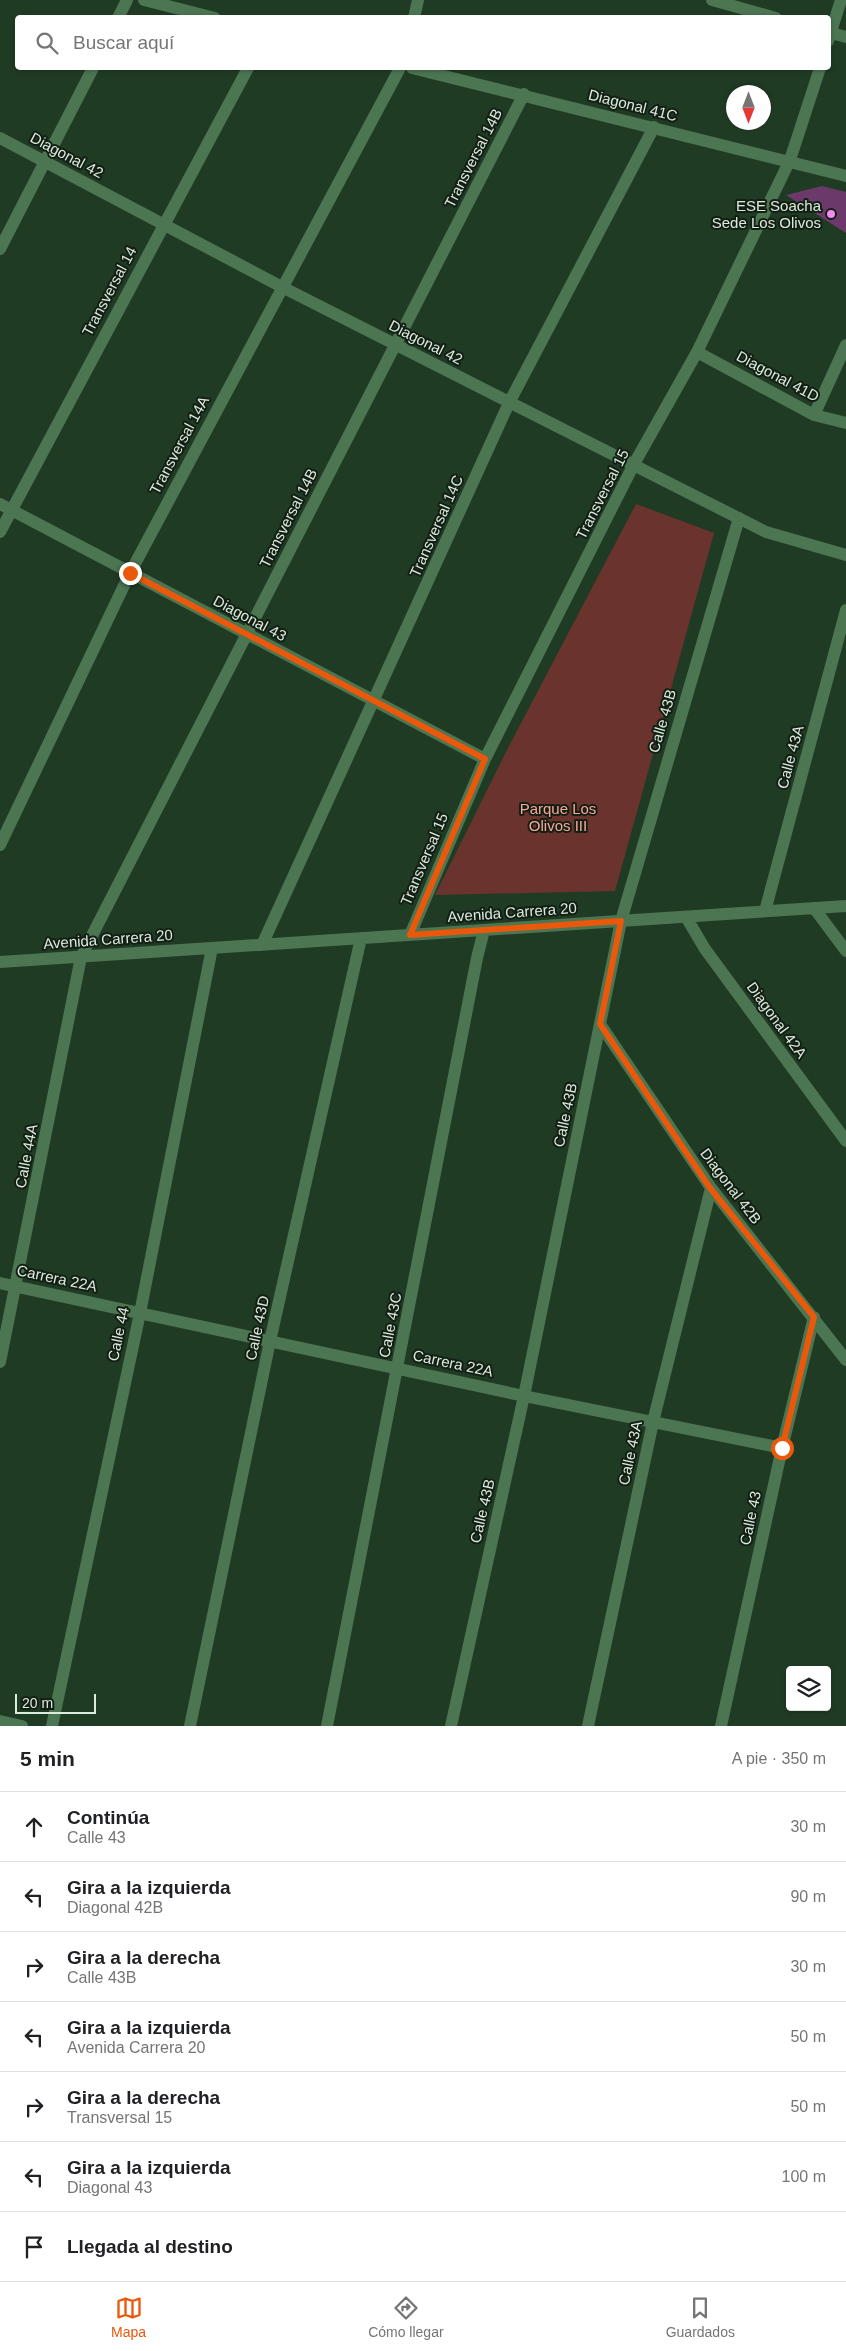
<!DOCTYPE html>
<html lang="es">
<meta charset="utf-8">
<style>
body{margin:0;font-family:Helvetica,sans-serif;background:#f2f2f2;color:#202124}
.controls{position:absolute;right:15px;bottom:15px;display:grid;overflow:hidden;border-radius:5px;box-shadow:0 1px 4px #0004}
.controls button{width:45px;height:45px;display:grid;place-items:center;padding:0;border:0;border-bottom:1px solid #e0e0e0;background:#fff;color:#202124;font:25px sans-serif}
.compass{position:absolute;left:726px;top:85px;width:45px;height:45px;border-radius:50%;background:#fff;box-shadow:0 1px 4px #0004;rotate:180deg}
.scale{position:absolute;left:15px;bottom:12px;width:81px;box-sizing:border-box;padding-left:5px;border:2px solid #dbebdc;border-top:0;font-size:14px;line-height:18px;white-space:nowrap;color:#dbebdc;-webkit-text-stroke:4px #131f14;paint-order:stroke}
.stop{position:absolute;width:15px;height:15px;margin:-11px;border:4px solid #ea580c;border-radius:50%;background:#fff}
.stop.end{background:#ea580c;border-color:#fff;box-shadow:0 1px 5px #0008}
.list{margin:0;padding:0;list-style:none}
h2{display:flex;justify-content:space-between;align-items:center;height:65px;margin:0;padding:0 20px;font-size:21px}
h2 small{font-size:16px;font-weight:400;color:#757577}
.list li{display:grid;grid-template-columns:32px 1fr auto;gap:15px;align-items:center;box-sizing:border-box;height:70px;padding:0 20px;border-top:1px solid #e0e0e0}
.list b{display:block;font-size:19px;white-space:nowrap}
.list p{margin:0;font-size:16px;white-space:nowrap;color:#757577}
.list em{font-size:16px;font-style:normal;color:#757577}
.icon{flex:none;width:28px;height:28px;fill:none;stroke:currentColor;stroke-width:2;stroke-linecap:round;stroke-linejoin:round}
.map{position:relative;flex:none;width:846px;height:1726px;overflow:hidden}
.search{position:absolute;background:#fff;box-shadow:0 1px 4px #0004;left:15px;right:15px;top:15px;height:55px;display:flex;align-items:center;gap:12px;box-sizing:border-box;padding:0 18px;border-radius:5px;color:#757577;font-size:19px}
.sheet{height:555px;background:#fff}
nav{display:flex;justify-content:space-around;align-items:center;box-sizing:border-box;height:70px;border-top:1px solid #e0e0e0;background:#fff;font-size:14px;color:#757577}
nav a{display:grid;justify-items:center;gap:2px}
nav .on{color:#ea580c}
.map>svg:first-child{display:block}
.green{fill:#6b332d}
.building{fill:#6b396a}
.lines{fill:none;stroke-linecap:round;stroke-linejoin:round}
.minor{stroke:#4c7552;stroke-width:12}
.route{stroke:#ea580c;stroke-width:6}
.poi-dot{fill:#f38af1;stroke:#131f14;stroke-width:2}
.labels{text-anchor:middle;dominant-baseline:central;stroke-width:4;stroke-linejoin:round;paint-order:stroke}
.street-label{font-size:15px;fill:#dbebdc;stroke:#131f14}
.poi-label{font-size:15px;fill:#dbebdc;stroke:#131f14;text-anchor:end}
.park-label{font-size:15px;fill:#fba69b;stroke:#131f14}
</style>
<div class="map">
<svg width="846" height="1726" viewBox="0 0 846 1726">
<rect width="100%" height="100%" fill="#203b24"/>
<path class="green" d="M636 504 714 533 615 891 435 895 507 750Z"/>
<path class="building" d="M822 186 846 192V233L786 195Z"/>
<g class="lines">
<path class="minor" d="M144 0 215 18
M712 0 776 18
M118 18 127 0
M414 18 418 0
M828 32 846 37
M828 41 841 0
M412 68 846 176
M0 138 282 287 766 532 846 555
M0 249 93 68
M697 352 814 415 846 423
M814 415 846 345
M0 504 485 759
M0 532 248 68
M0 845 130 573 400 68
M814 908 846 951
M765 911 846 610
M686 917 705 949 846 1141
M410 935 485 759 634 464 697 352 790 160 820 68
M262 945 509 403 654 127
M0 962 846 906
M600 1024 711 1188 846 1360
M0 1283 524 1396 782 1448
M0 1362 81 957 524 94
M0 1721 22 1726
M52 1726 140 1313 212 948
M190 1726 270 1341 361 938
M327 1726 477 958 484 930
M451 1726 524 1396 621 921 739 518
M588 1726 653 1422 711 1188
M721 1726 782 1448 814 1317"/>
</g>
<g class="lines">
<path class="route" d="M130 573 485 759 410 935 621 921 600 1024 710 1188 814 1317 782 1448"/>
</g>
<circle class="poi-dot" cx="831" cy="214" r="5"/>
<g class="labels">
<g class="street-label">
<text transform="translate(633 105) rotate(14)">Diagonal 41C</text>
<text transform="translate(67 155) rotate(28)">Diagonal 42</text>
<text transform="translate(473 158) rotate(-63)">Transversal 14B</text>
<text transform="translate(109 291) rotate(-62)">Transversal 14</text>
<text transform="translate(426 342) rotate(27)">Diagonal 42</text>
<text transform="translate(778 376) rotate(28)">Diagonal 41D</text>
<text transform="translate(179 445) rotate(-62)">Transversal 14A</text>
<text transform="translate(602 494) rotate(-63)">Transversal 15</text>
<text transform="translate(288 518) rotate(-63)">Transversal 14B</text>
<text transform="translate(436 526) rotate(-66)">Transversal 14C</text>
<text transform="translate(250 618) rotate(28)">Diagonal 43</text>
<text transform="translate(662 721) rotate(-74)">Calle 43B</text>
<text transform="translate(790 757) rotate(-75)">Calle 43A</text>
<text transform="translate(424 859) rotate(-67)">Transversal 15</text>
<text transform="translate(512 912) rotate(-4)">Avenida Carrera 20</text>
<text transform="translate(108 939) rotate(-4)">Avenida Carrera 20</text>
<text transform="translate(777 1020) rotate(54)">Diagonal 42A</text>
<text transform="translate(565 1115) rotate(-78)">Calle 43B</text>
<text transform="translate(26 1156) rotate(-79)">Calle 44A</text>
<text transform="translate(731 1186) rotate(53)">Diagonal 42B</text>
<text transform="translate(57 1278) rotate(12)">Carrera 22A</text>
<text transform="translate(390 1325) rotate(-79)">Calle 43C</text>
<text transform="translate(257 1328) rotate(-78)">Calle 43D</text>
<text transform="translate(118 1334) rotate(-78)">Calle 44</text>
<text transform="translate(453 1363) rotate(12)">Carrera 22A</text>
<text transform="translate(630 1453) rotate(-78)">Calle 43A</text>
<text transform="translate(482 1511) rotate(-77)">Calle 43B</text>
<text transform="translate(750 1518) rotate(-78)">Calle 43</text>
</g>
<g class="poi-label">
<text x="821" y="205">ESE Soacha<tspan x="821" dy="17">Sede Los Olivos</tspan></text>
</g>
<g class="park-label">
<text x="558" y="808">Parque Los<tspan x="558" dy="17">Olivos III</tspan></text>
</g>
</g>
</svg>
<div class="controls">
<button><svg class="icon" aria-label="layers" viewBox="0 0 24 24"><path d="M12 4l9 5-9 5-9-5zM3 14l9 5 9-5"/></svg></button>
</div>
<svg class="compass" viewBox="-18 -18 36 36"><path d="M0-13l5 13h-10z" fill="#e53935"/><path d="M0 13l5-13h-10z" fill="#757577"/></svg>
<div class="scale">20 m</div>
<div class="stop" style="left:782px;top:1448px"></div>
<div class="stop end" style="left:130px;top:573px"></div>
<div class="search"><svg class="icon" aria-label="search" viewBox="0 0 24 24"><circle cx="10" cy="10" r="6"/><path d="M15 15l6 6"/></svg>Buscar aquí</div>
</div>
<section class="sheet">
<h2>5 min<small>A pie · 350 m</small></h2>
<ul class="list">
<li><svg class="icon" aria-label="ahead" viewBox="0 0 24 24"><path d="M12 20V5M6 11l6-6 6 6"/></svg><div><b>Continúa</b><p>Calle 43</p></div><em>30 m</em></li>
<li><svg class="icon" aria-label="left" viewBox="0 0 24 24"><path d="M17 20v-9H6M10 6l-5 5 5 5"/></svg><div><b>Gira a la izquierda</b><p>Diagonal 42B</p></div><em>90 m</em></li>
<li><svg class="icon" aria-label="right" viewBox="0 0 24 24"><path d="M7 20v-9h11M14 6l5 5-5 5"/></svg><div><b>Gira a la derecha</b><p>Calle 43B</p></div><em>30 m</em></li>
<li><svg class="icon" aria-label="left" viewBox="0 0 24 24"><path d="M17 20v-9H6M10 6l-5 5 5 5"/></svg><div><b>Gira a la izquierda</b><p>Avenida Carrera 20</p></div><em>50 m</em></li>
<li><svg class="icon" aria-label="right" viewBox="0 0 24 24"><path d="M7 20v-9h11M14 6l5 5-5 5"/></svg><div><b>Gira a la derecha</b><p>Transversal 15</p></div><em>50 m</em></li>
<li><svg class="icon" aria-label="left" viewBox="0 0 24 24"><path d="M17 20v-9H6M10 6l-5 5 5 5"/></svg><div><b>Gira a la izquierda</b><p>Diagonal 43</p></div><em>100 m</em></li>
<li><svg class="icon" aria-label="arrive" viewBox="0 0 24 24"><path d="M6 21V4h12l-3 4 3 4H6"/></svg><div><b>Llegada al destino</b></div></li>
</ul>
</section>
<nav>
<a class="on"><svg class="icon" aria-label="map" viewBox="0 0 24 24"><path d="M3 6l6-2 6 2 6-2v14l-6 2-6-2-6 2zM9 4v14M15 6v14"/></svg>Mapa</a>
<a><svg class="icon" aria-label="directions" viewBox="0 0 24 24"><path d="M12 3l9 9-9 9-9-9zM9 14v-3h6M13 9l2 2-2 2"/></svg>Cómo llegar</a>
<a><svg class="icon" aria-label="saved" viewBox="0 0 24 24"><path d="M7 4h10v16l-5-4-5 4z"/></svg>Guardados</a>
</nav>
